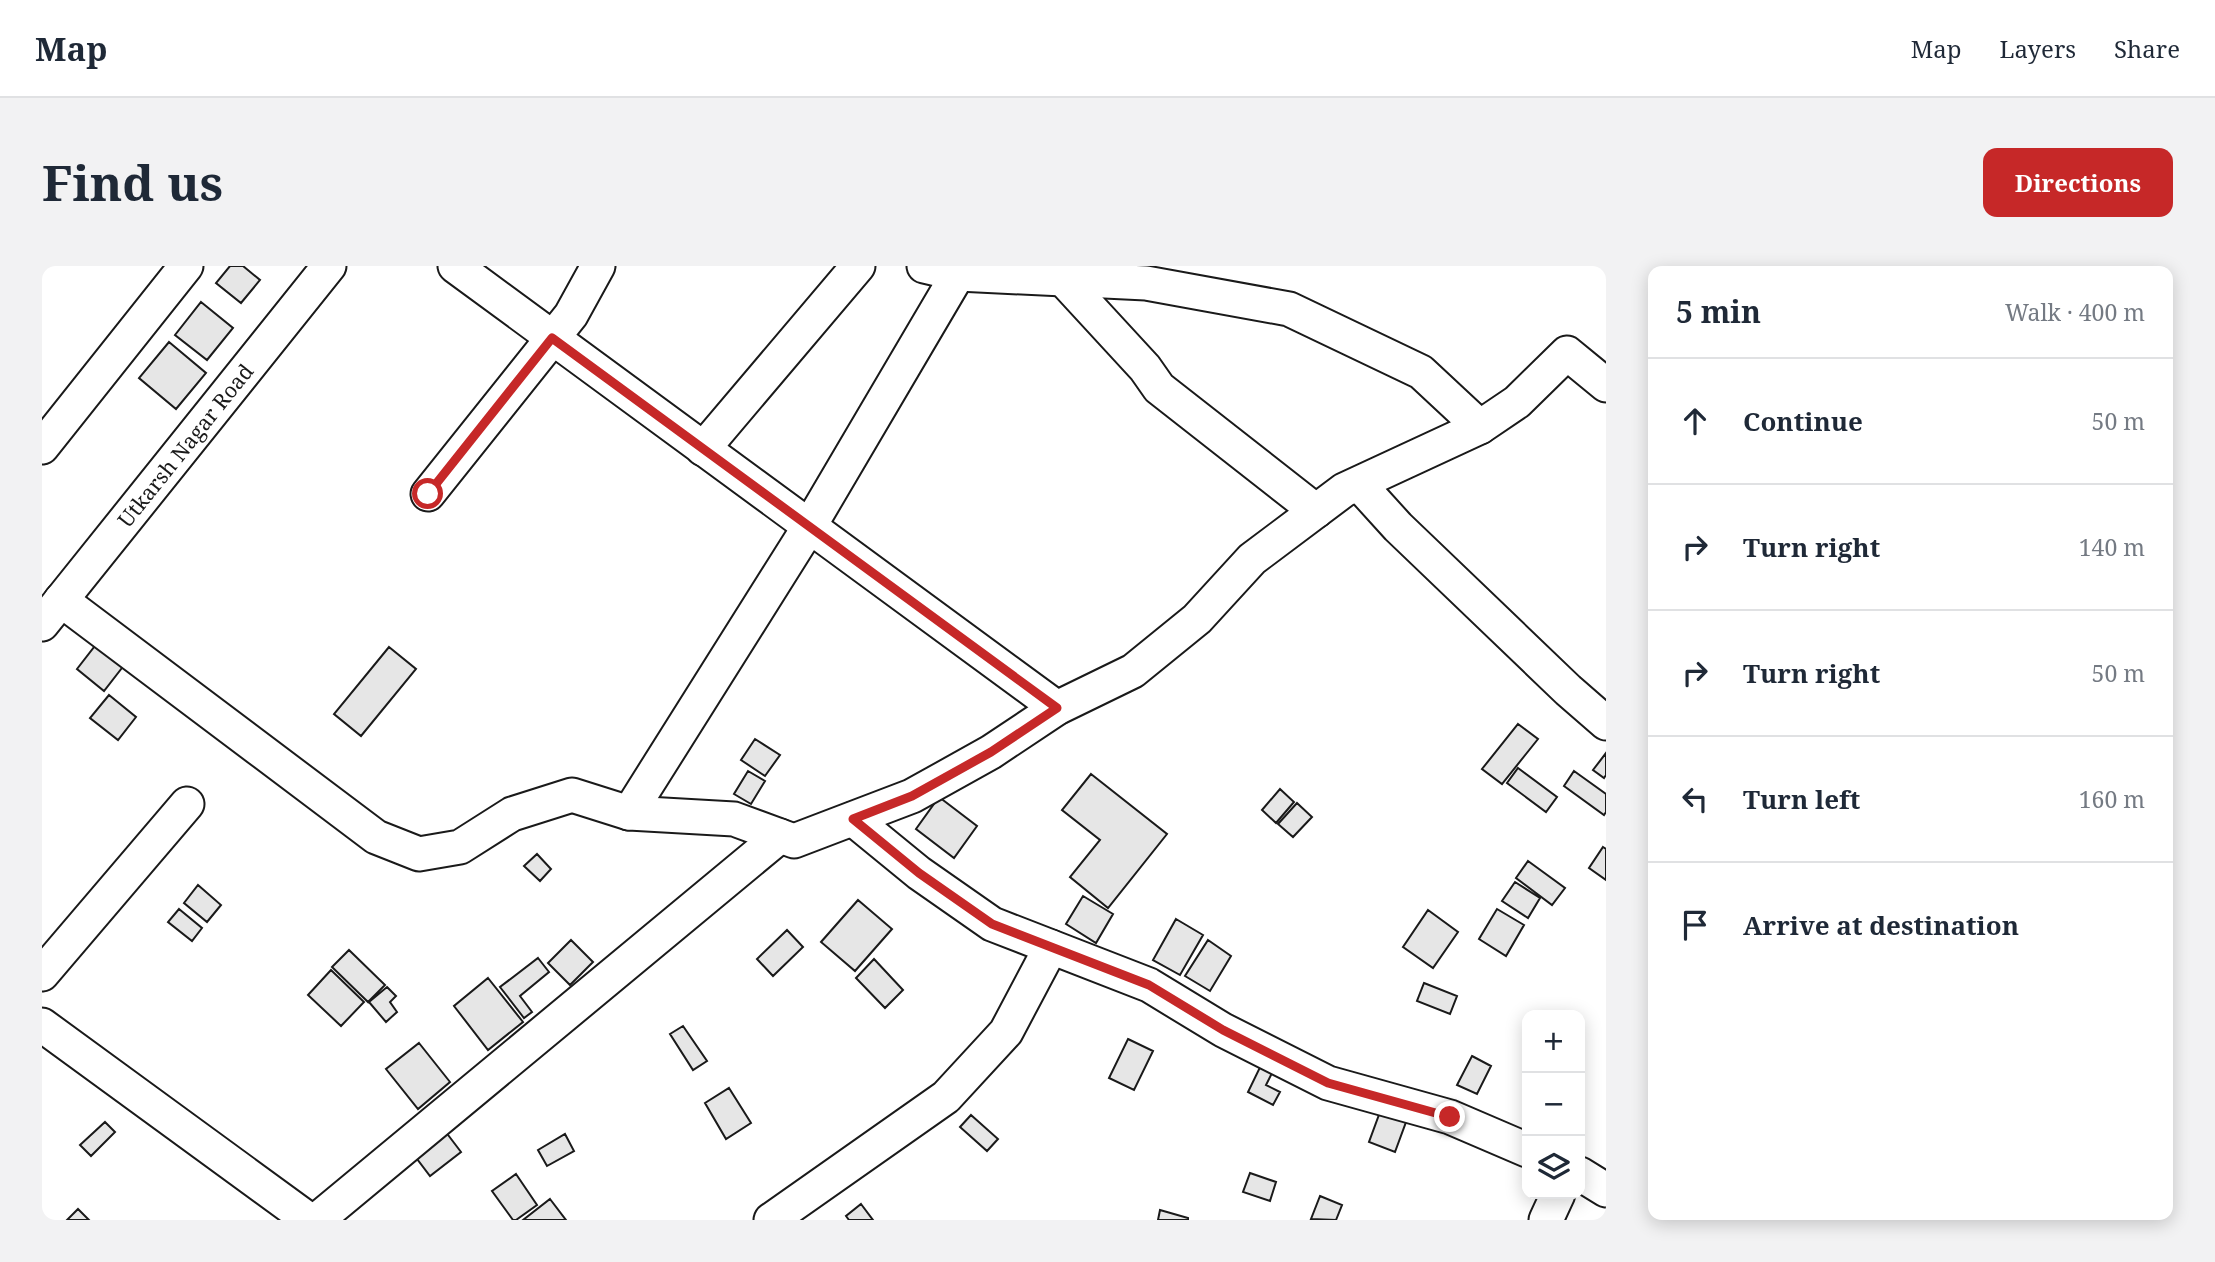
<!DOCTYPE html>
<meta charset="utf-8">
<style>
body{margin:0;font-family:"Noto Serif",serif;background:#f2f2f3;color:#1f2937}
.controls{position:absolute;right:21px;bottom:21px;display:grid;overflow:hidden;border-radius:14px;box-shadow:0 4px 18px #0003}
.controls button{width:63px;height:63px;display:grid;place-items:center;padding:0;border:0;border-bottom:2px solid #e0e1e3;background:#fff;color:#1f2937;font:35px sans-serif}
.stop{position:absolute;width:21px;height:21px;margin:-16px;border:5px solid #c62828;border-radius:50%;background:#fff}
.stop.end{background:#c62828;border-color:#fff;box-shadow:0 2px 7px #0008}
.list{margin:0;padding:0;list-style:none}
h2{display:flex;justify-content:space-between;align-items:center;height:91px;margin:0;padding:0 28px;font-size:30px}
h2 small{font-size:23px;font-weight:400;color:#747a83}
.list li{display:grid;grid-template-columns:46px 1fr auto;gap:21px;align-items:center;box-sizing:border-box;height:126px;padding:0 28px;border-top:2px solid #e0e1e3}
.list b{display:block;font-size:26px;white-space:nowrap}
.list em{font-size:23px;font-style:normal;color:#747a83}
.icon{flex:none;width:38px;height:38px;fill:none;stroke:currentColor;stroke-width:2;stroke-linecap:round;stroke-linejoin:round}
.map{position:relative;flex:none;width:1564px;height:954px;overflow:hidden;border-radius:14px}
header{display:flex;align-items:center;gap:42px;box-sizing:border-box;height:98px;padding:0 35px;background:#fff;border-bottom:2px solid #e0e1e3}
header strong{font-size:33px}
nav{display:flex;gap:38px;margin-inline-start:auto;font-size:24px}
.intro{display:flex;align-items:center;justify-content:space-between;box-sizing:border-box;height:168px;padding:0 42px}
h1{margin:0;font-size:49px}
.button{padding:18px 32px;border-radius:14px;background:#c62828;color:#fff;font-size:24px;font-weight:700}
main{display:flex;gap:42px;padding:0 42px}
aside{flex:1;background:#fff;border-radius:14px;box-shadow:0 4px 18px #0003}
.map>svg:first-child{display:block}
.building{fill:#e6e6e6;stroke:#1a1a1a;stroke-width:2}
.lines{fill:none;stroke-linecap:round;stroke-linejoin:round}
.minor-casing{stroke:#1a1a1a;stroke-width:37}
.minor{stroke:#fff;stroke-width:33}
.route{stroke:#c62828;stroke-width:9}
.labels{text-anchor:middle;dominant-baseline:central;stroke-width:5;stroke-linejoin:round;paint-order:stroke}
.street-label{font-size:21px;fill:#1a1a1a;stroke:#fff}
</style>
<header>
<strong>Map</strong>
<nav><a>Map</a><a>Layers</a><a>Share</a></nav>
</header>
<div class="intro"><h1>Find us</h1><a class="button">Directions</a></div>
<main>
<div class="map">
<svg width="1564" height="954" viewBox="0 0 1564 954">
<rect width="100%" height="100%" fill="#fff"/>
<path class="building" d="M188 0H201L218 14 199 37 174 17Z
M159 36 191 62 165 94 133 69Z
M127 76 164 107 134 143 97 112Z
M56 376 83 398 62 425 35 403Z
M347 381 374 403 319 470 292 448Z
M67 429 94 451 76 474 48 452Z
M1476 458 1496 473 1460 518 1440 503Z
M713 473 738 489 723 510 699 494Z
M1564 487V509L1562 512 1551 504Z
M1476 502 1515 531 1504 546 1465 517Z
M706 505 723 515 709 538 692 528Z
M1532 505 1564 528V546L1562 549 1522 520Z
M1049 508 1125 568 1066 642 1028 611 1058 574 1020 544Z
M1238 523 1252 536 1234 557 1220 544Z
M897 531 935 560 912 592 874 563Z
M1255 537 1270 551 1251 571 1236 558Z
M1561 581 1564 583V614L1547 602Z
M495 588 509 603 498 615 482 600Z
M1486 595 1523 622 1510 639 1474 612Z
M1473 616 1498 632 1486 652 1460 635Z
M156 619 179 639 165 656 142 637Z
M1041 630 1071 648 1054 677 1024 658Z
M816 634 850 663 813 705 779 676Z
M137 643 160 662 150 675 126 656Z
M1455 643 1482 659 1464 690 1437 673Z
M1386 644 1416 666 1391 702 1361 681Z
M1134 653 1161 669 1138 709 1111 694Z
M745 664 761 681 731 710 715 693Z
M529 674 551 696 528 719 506 697Z
M1166 674 1189 690 1168 725 1143 710Z
M307 684 343 719 326 736 290 701Z
M496 692 507 706 478 730 490 746 482 752 458 721Z
M832 693 861 724 843 742 814 712Z
M289 704 322 736 299 760 266 729Z
M446 712 481 756 446 784 412 740Z
M1382 717 1415 730 1408 748 1375 735Z
M345 721 354 730 348 736 355 746 344 756 327 736Z
M641 760 665 795 651 804 628 768Z
M1086 773 1111 785 1092 824 1067 812Z
M377 777 408 816 376 843 344 803Z
M1430 790 1449 800 1435 828 1415 819Z
M1222 793 1234 799 1224 819 1238 826 1231 839 1206 826Z
M687 822 709 857 684 873 663 837Z
M1338 846 1364 856 1353 886 1327 876Z
M929 849 956 873 945 885 918 861Z
M63 856 73 866 49 890 38 879Z
M400 861 419 886 388 910 369 885Z
M523 868 532 885 505 900 496 884Z
M1208 907 1234 916 1228 935 1201 926Z
M474 908 495 939 474 954H471L450 925Z
M1278 930 1300 939 1294 954 1269 953Z
M508 933 524 954H481Z
M819 938 831 954H807L804 950Z
M36 943 47 954H25Z
M1118 944 1146 952V954H1116Z"/>
<g class="lines">
<g class="minor-casing">
<g id="minor">
<path d="M413 0 1015 442"/>
<path d="M882 0 916 8 1104 17 1247 43 1379 106 1438 161"/>
<path d="M1021 13 1103 102 1117 122 1274 245"/>
<path d="M0 181 144 0"/>
<path d="M661 183 816 0"/>
<path d="M1317 218 1356 261 1526 424 1564 457"/>
<path d="M386 228 529 49 556 0"/>
<path d="M19 334 334 571 377 588 418 581 470 548 530 529 587 547 692 553 752 575 870 530 949 486 1015 442 1091 405 1155 353 1210 293 1302 224 1438 161 1475 136 1525 87 1564 119"/>
<path id="s1" d="M0 358 287 0"/>
<path d="M587 547 767 261 916 8"/>
<path d="M811 553 877 607 950 658 1107 719 1181 764 1286 817 1408 851 1485 884"/>
<path d="M0 708 145 538"/>
<path d="M0 759 267 954"/>
<path d="M1538 908 1564 924"/>
<path d="M275 954 738 570"/>
<path d="M729 954 904 831 964 766 1009 681"/>
<path d="M1504 954 1516 928"/>
</g>
</g>
<use href="#minor" class="minor"/>
</g>
<g class="lines">
<path class="route" d="M386 228 510 72 1015 442 949 486 870 530 811 553 877 607 950 658 1107 719 1181 764 1286 817 1408 851"/>
</g>
<g class="labels">
<g class="street-label">
<text stroke="none"><textPath href="#s1" startOffset="229">Utkarsh Nagar Road</textPath></text>
</g>
</g>
</svg>
<div class="controls">
<button>+</button>
<button>−</button>
<button><svg class="icon" aria-label="layers" viewBox="0 0 24 24"><path d="M12 4l9 5-9 5-9-5zM3 14l9 5 9-5"/></svg></button>
</div>
<div class="stop" style="left:386px;top:228px"></div>
<div class="stop end" style="left:1408px;top:851px"></div>
</div>
<aside>
<h2>5 min<small>Walk · 400 m</small></h2>
<ul class="list">
<li><svg class="icon" aria-label="ahead" viewBox="0 0 24 24"><path d="M12 20V5M6 11l6-6 6 6"/></svg><div><b>Continue</b></div><em>50 m</em></li>
<li><svg class="icon" aria-label="right" viewBox="0 0 24 24"><path d="M7 20v-9h11M14 6l5 5-5 5"/></svg><div><b>Turn right</b></div><em>140 m</em></li>
<li><svg class="icon" aria-label="right" viewBox="0 0 24 24"><path d="M7 20v-9h11M14 6l5 5-5 5"/></svg><div><b>Turn right</b></div><em>50 m</em></li>
<li><svg class="icon" aria-label="left" viewBox="0 0 24 24"><path d="M17 20v-9H6M10 6l-5 5 5 5"/></svg><div><b>Turn left</b></div><em>160 m</em></li>
<li><svg class="icon" aria-label="arrive" viewBox="0 0 24 24"><path d="M6 21V4h12l-3 4 3 4H6"/></svg><div><b>Arrive at destination</b></div></li>
</ul>
</aside>
</main>
